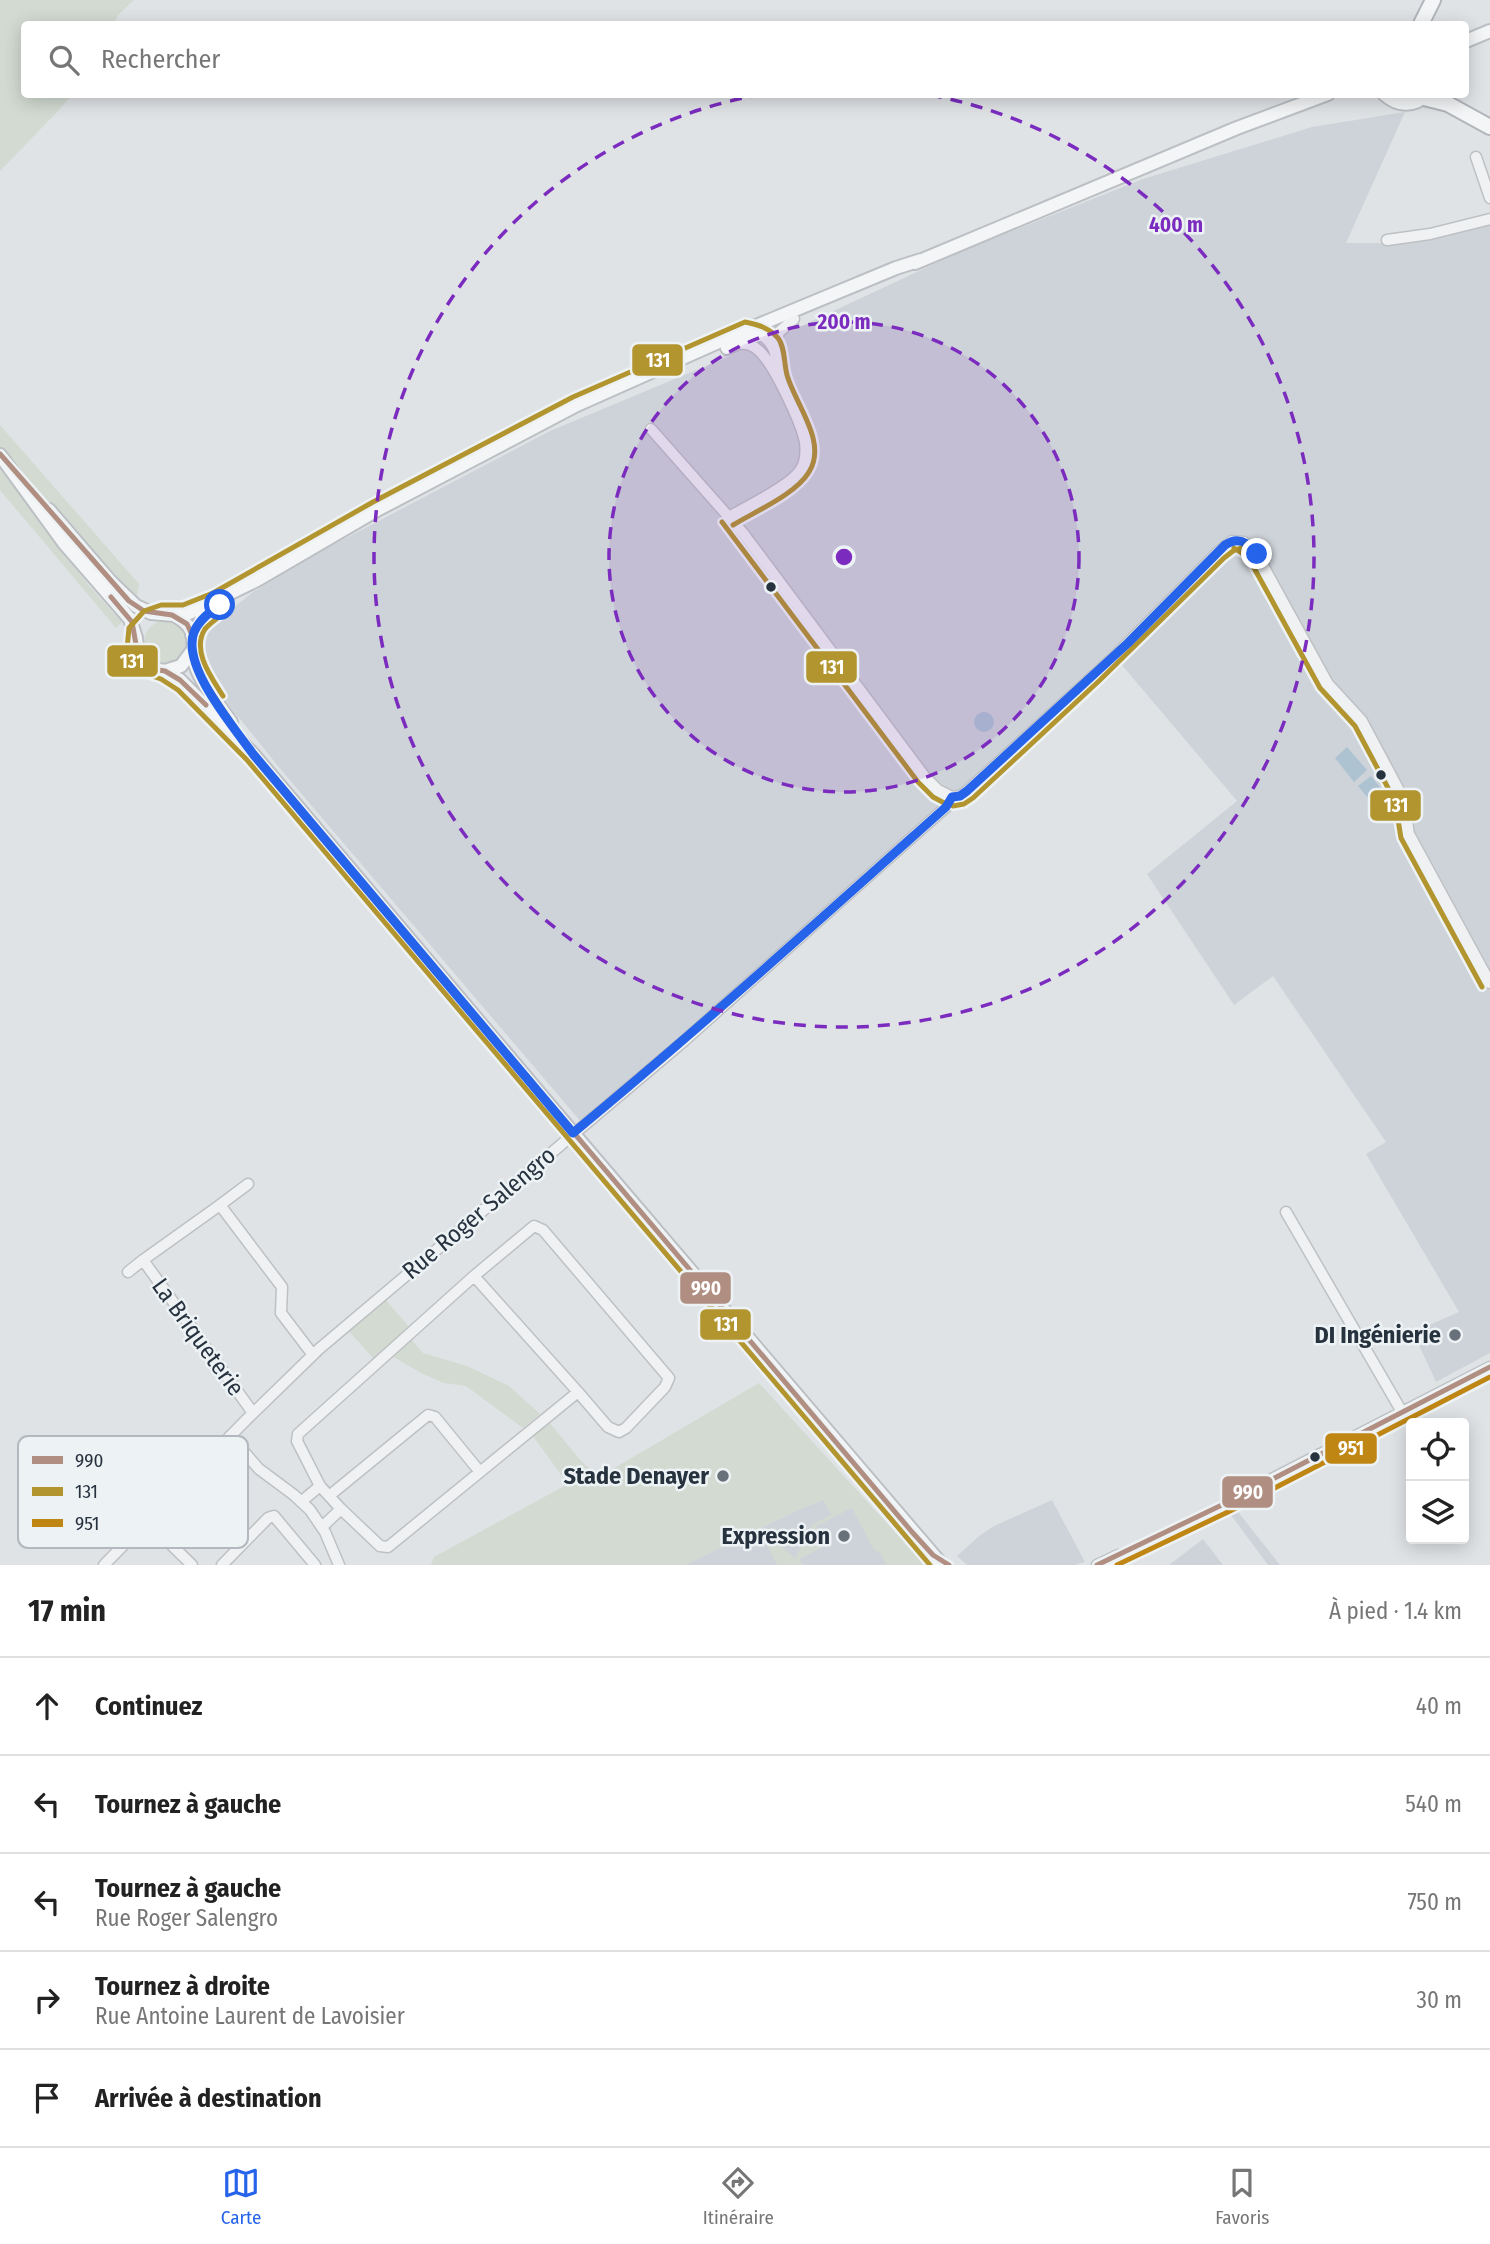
<!DOCTYPE html>
<html lang="fr">
<meta charset="utf-8">
<style>
body{margin:0;font-family:"Fira Sans Condensed",sans-serif;background:#f2f2f2;color:#222}
.controls{position:absolute;right:21px;bottom:21px;display:grid;overflow:hidden;border-radius:7px;box-shadow:0 4px 18px #0003}
.controls button{width:63px;height:63px;display:grid;place-items:center;padding:0;border:0;border-bottom:2px solid #e0e0e0;background:#fff;color:#222;font:35px sans-serif}
.stop{position:absolute;width:21px;height:21px;margin:-16px;border:5px solid #2563eb;border-radius:50%;background:#fff}
.stop.end{background:#2563eb;border-color:#fff;box-shadow:0 2px 7px #0008}
.list{margin:0;padding:0;list-style:none}
h2{display:flex;justify-content:space-between;align-items:center;height:91px;margin:0;padding:0 28px;font-size:30px}
h2 small{font-size:23px;font-weight:400;color:#767676}
.list li{display:grid;grid-template-columns:46px 1fr auto;gap:21px;align-items:center;box-sizing:border-box;height:98px;padding:0 28px;border-top:2px solid #e0e0e0}
.list b{display:block;font-size:26px;white-space:nowrap}
.list p{margin:0;font-size:23px;white-space:nowrap;color:#767676}
.list em{font-size:23px;font-style:normal;color:#767676}
.icon{flex:none;width:38px;height:38px;fill:none;stroke:currentColor;stroke-width:2;stroke-linecap:round;stroke-linejoin:round}
.map{position:relative;flex:none;width:1490px;height:1565px;overflow:hidden}
.search{position:absolute;background:#fff;box-shadow:0 4px 18px #0003;left:21px;right:21px;top:21px;height:77px;display:flex;align-items:center;gap:18px;box-sizing:border-box;padding:0 24px;border-radius:7px;color:#767676;font-size:26px}
.sheet{height:581px;background:#fff}
nav{display:flex;justify-content:space-around;align-items:center;box-sizing:border-box;height:98px;border-top:2px solid #e0e0e0;background:#fff;font-size:19px;color:#767676}
nav a{display:grid;justify-items:center;gap:4px}
nav .on{color:#2563eb}
.map>svg:first-child{display:block}
.built{fill:#ced3d9}
.green{fill:#d2dad1}
.water{fill:#aec3d2}
.lines{fill:none;stroke-linecap:round;stroke-linejoin:round}
.minor-casing{stroke:#bec1c4;stroke-width:13}
.major-casing{stroke:#bcc0c4;stroke-width:16}
.highway-casing{stroke:#b2b6bb;stroke-width:18}
.minor{stroke:#f0f1f2;stroke-width:10}
.major{stroke:#f4f5f6;stroke-width:12}
.highway{stroke:#f4f5f6;stroke-width:14}
.bus-1-casing{stroke:#edf2f5;stroke-width:10}
.bus-2-casing{stroke:#edf2f5;stroke-width:10}
.bus-3-casing{stroke:#edf2f5;stroke-width:10}
.bus-1{stroke:#b08e81;stroke-width:5}
.bus-2{stroke:#b39530;stroke-width:5}
.bus-3{stroke:#bf8614;stroke-width:5}
.route{stroke:#2563eb;stroke-width:9}
.ring{fill:none;stroke:#7b2cbf;stroke-width:3.5;stroke-dasharray:12 9}
.bus-dot{fill:#27323f;stroke:#edf2f5;stroke-width:2.5}
.poi-dot{fill:#687079;stroke:#edf2f5;stroke-width:2.5}
.labels{text-anchor:middle;dominant-baseline:central;stroke-width:5;stroke-linejoin:round;paint-order:stroke}
.street-label{font-size:24px;fill:#27323f;stroke:#edf2f5}
.poi-label{font-size:24px;font-weight:bold;fill:#27323f;stroke:#edf2f5;text-anchor:end}
.key{fill:#edf2f5;stroke:#b2b8be;stroke-width:2}
.key-label{font-size:19px;fill:#27323f}
.centre{fill:#7b2cbf;stroke:#edf2f5;stroke-width:3.5}
.ring-label{font-size:21px;text-anchor:middle;font-weight:bold;fill:#7b2cbf;stroke:#edf2f5;stroke-width:5;stroke-linejoin:round;paint-order:stroke}
.line-badge{stroke:#edf2f5;stroke-width:2.5}
.badge-label{font-size:19px;text-anchor:middle;font-weight:bold;fill:#fff}
</style>
<div class="map">
<svg width="1490" height="1565" viewBox="0 0 1490 1565">
<rect width="100%" height="100%" fill="#e0e3e6"/>
<path class="built" d="M1405 112 1346 243H1405L1490 221V1353L1436 1382 1413 1332 1459 1312 1366 1154 1386 1142 1273 976 1234 1005 1147 874 1237 801 1121 664 587 1129 282 771 219 693 202 663 201 647 207 629 253 592 327 548 550 431 797 328 962 251 1143 179 1312 127Z
M854 1488 925 1565H685L802 1508Z
M1052 1500 1085 1562 1075 1565H967L957 1556 979 1536 994 1526Z
M1235 1508 1280 1565H1268L1228 1511Z
M1203 1539 1223 1565H1169Z"/>
<path class="green" d="M0 0H134L118 15 114 24H24V94L72 95 59 110 0 171Z
M0 425 139 584 137 598 114 576 58 511 41 524 90 587 122 622 116 628 0 490Z
M144 642a21 21 0 1 1 42 0a21 21 0 1 1-42 0Z
M384 1298 410 1328 374 1359 347 1329Z
M411 1339 423 1353 467 1366 509 1386 540 1414 523 1428 466 1386 444 1383 421 1373 392 1356Z
M759 1383 925 1565H886L880 1553 874 1550 852 1508 816 1526 825 1546 800 1559 802 1565H777L766 1543 773 1540 795 1558 813 1524 831 1515 823 1500 802 1508 685 1565H431L434 1557 568 1484 532 1435 549 1422 581 1461 592 1471 594 1480Z"/>
<path class="water" d="M974 722a10 10 0 1 1 20 0a10 10 0 1 1-20 0Z
M1347 747 1367 770 1354 782 1335 758Z
M1371 776 1388 797 1375 807 1358 786Z"/>
<g class="lines">
<g class="minor-casing">
<path id="minor" d="M1476 157 1490 198
M1387 240 1430 234 1490 219
M757 333C776 341 776 357 779 375
M774 348 779 332 794 319
M651 429 743 533 925 777 938 790 952 797
M729 517C747 506 791 486 801 469 806 461 806 451 805 442 801 422 773 362 758 350 752 344 746 343 738 344
M220 1205 248 1184
M1286 1212 1402 1412
M128 1272 143 1260
M474 1276 578 1392
M253 1413 143 1260 220 1205 282 1287 281 1313 313 1355
M230 1436 259 1469 294 1495 310 1510 325 1532 339 1565
M320 1486 297 1441 298 1434 474 1276 534 1226 543 1230 669 1378 665 1387 626 1428 619 1432 608 1427 578 1392 388 1547 380 1546 341 1509
M329 1496 428 1415 435 1417 480 1472
M302 1501 320 1486 341 1509 322 1527
M147 1521 192 1565
M104 1565 247 1419 319 1349 684 1041 946 807 952 797 960 796 967 791 1115 656 1218 552 1232 541 1244 542 1255 551 1328 684 1362 721 1403 798 1409 834 1490 983
M222 1565 268 1518 274 1516 315 1565
M1097 1565 1118 1555
M1113 1565 1190 1525 1258 1486 1490 1367"/>
</g>
<g class="major-casing">
<path id="major" d="M1466 41 1490 31
M1384 94C1398 107 1414 107 1428 94
M915 263 1237 128 1328 94
M727 348 765 332
M0 455 64 543 130 619 136 638 137 650 143 661 153 669 165 671 180 680 253 754 573 1133 942 1565
M49 510 109 580 136 606 151 613 174 615 189 613 257 580 377 510 577 405 732 336 896 268 921 260
M174 615C182 619 187 623 191 630 196 641 191 653 195 664 202 685 218 704 231 722
M192 635 201 620 219 606
M165 671 181 666 192 651"/>
</g>
<g class="highway-casing">
<path id="highway" d="M1421 24 1433 0
M1424 98 1448 104 1490 127"/>
</g>
<use href="#minor" class="minor"/>
<use href="#major" class="major"/>
<use href="#highway" class="highway"/>
<g class="bus-1-casing">
<path id="bus-1" d="M0 454 129 601 144 611 172 615 187 624 192 635V651L198 672 253 754 912 1532 933 1555 949 1565
M111 597 132 622 137 650 143 661 153 669 165 671 180 680 206 705
M1097 1565 1226 1503 1490 1367"/>
</g>
<g class="bus-2-casing">
<path id="bus-2" d="M722 522 918 782 933 797 948 805
M733 525C756 511 796 494 809 472 828 442 795 404 787 375 784 364 785 347 778 338 768 327 758 325 745 322L573 397 373 502 213 593 183 605H161L144 611 129 628 127 649 133 662 143 673 161 679 178 690 247 760 930 1565
M1234 548 1248 557 1320 688 1355 726 1395 801 1401 838 1482 987
M223 696C212 678 191 651 205 629 211 622 219 617 227 611
M953 806 964 804 973 798 1100 680 1224 558 1233 551 1241 548"/>
</g>
<g class="bus-3-casing">
<path id="bus-3" d="M1117 1565 1230 1511 1490 1377"/>
</g>
<use href="#bus-1" class="bus-1"/>
<use href="#bus-2" class="bus-2"/>
<use href="#bus-3" class="bus-3"/>
</g>
<g class="lines">
<path class="route" d="M220 605C210 612 199 620 194 632 181 666 233 726 253 754L573 1133C700 1028 823 917 946 807L952 797 960 796 967 791 1128 643 1225 545C1238 536 1248 542 1257 554"/>
</g>
<circle cx="844" cy="557" r="235" fill="#7b2cbf" fill-opacity=".12"/>
<g class="ring">
<circle cx="844" cy="557" r="235"/>
<path d="M930 95A470 470 0 1 1 758 95"/>
</g>
<g class="bus-dot">
<circle cx="771" cy="587" r="6"/>
<circle cx="1381" cy="775" r="6"/>
<circle cx="1315" cy="1457" r="6"/>
</g>
<g class="poi-dot">
<circle cx="1455" cy="1335" r="7"/>
<circle cx="723" cy="1476" r="7"/>
<circle cx="844" cy="1536" r="7"/>
</g>
<g class="labels">
<g class="street-label">
<text transform="translate(479 1213) rotate(-40)">Rue Roger Salengro</text>
<text transform="translate(198 1337) rotate(54)">La Briqueterie</text>
</g>
<g class="poi-label">
<text x="1441" y="1335">DI Ingénierie</text>
<text x="709" y="1476">Stade Denayer</text>
<text x="830" y="1536">Expression</text>
</g>
</g>
<rect x="18" y="1436" width="230" height="112" rx="10" class="key"/>
<rect x="32" y="1456" width="31" height="8" fill="#b08e81"/>
<rect x="32" y="1487" width="31" height="9" fill="#b39530"/>
<rect x="32" y="1519" width="31" height="8" fill="#bf8614"/>
<g class="key-label">
<text x="75" y="1467">990</text>
<text x="75" y="1498">131</text>
<text x="75" y="1530">951</text>
</g>
<circle cx="844" cy="557" r="10" class="centre"/>
<g class="ring-label">
<text x="1176" y="232">400 m</text>
<text x="844" y="329">200 m</text>
</g>
<g class="line-badge">
<rect x="631" y="343" width="53" height="34" rx="7" fill="#b39530"/>
<rect x="106" y="644" width="53" height="34" rx="7" fill="#b39530"/>
<rect x="805" y="650" width="53" height="34" rx="7" fill="#b39530"/>
<rect x="1369" y="789" width="53" height="33" rx="7" fill="#b39530"/>
<rect x="679" y="1271" width="53" height="34" rx="7" fill="#b08e81"/>
<rect x="699" y="1308" width="53" height="33" rx="7" fill="#b39530"/>
<rect x="1324" y="1432" width="54" height="33" rx="7" fill="#bf8614"/>
<rect x="1221" y="1475" width="53" height="34" rx="7" fill="#b08e81"/>
</g>
<g class="badge-label">
<text x="658" y="367">131</text>
<text x="132" y="668">131</text>
<text x="832" y="674">131</text>
<text x="1396" y="812">131</text>
<text x="706" y="1295">990</text>
<text x="726" y="1331">131</text>
<text x="1351" y="1455">951</text>
<text x="1248" y="1499">990</text>
</g>
</svg>
<div class="controls">
<button><svg class="icon" aria-label="locate" viewBox="0 0 24 24"><circle cx="12" cy="12" r="6"/><path d="M12 2v4M12 18v4M2 12h4M18 12h4"/></svg></button>
<button><svg class="icon" aria-label="layers" viewBox="0 0 24 24"><path d="M12 4l9 5-9 5-9-5zM3 14l9 5 9-5"/></svg></button>
</div>
<div class="stop" style="left:220px;top:605px"></div>
<div class="stop end" style="left:1257px;top:554px"></div>
<div class="search"><svg class="icon" aria-label="search" viewBox="0 0 24 24"><circle cx="10" cy="10" r="6"/><path d="M15 15l6 6"/></svg>Rechercher</div>
</div>
<section class="sheet">
<h2>17 min<small>À pied · 1.4 km</small></h2>
<ul class="list">
<li><svg class="icon" aria-label="ahead" viewBox="0 0 24 24"><path d="M12 20V5M6 11l6-6 6 6"/></svg><div><b>Continuez</b></div><em>40 m</em></li>
<li><svg class="icon" aria-label="left" viewBox="0 0 24 24"><path d="M17 20v-9H6M10 6l-5 5 5 5"/></svg><div><b>Tournez à gauche</b></div><em>540 m</em></li>
<li><svg class="icon" aria-label="left" viewBox="0 0 24 24"><path d="M17 20v-9H6M10 6l-5 5 5 5"/></svg><div><b>Tournez à gauche</b><p>Rue Roger Salengro</p></div><em>750 m</em></li>
<li><svg class="icon" aria-label="right" viewBox="0 0 24 24"><path d="M7 20v-9h11M14 6l5 5-5 5"/></svg><div><b>Tournez à droite</b><p>Rue Antoine Laurent de Lavoisier</p></div><em>30 m</em></li>
<li><svg class="icon" aria-label="arrive" viewBox="0 0 24 24"><path d="M6 21V4h12l-3 4 3 4H6"/></svg><div><b>Arrivée à destination</b></div></li>
</ul>
</section>
<nav>
<a class="on"><svg class="icon" aria-label="map" viewBox="0 0 24 24"><path d="M3 6l6-2 6 2 6-2v14l-6 2-6-2-6 2zM9 4v14M15 6v14"/></svg>Carte</a>
<a><svg class="icon" aria-label="directions" viewBox="0 0 24 24"><path d="M12 3l9 9-9 9-9-9zM9 14v-3h6M13 9l2 2-2 2"/></svg>Itinéraire</a>
<a><svg class="icon" aria-label="saved" viewBox="0 0 24 24"><path d="M7 4h10v16l-5-4-5 4z"/></svg>Favoris</a>
</nav>
